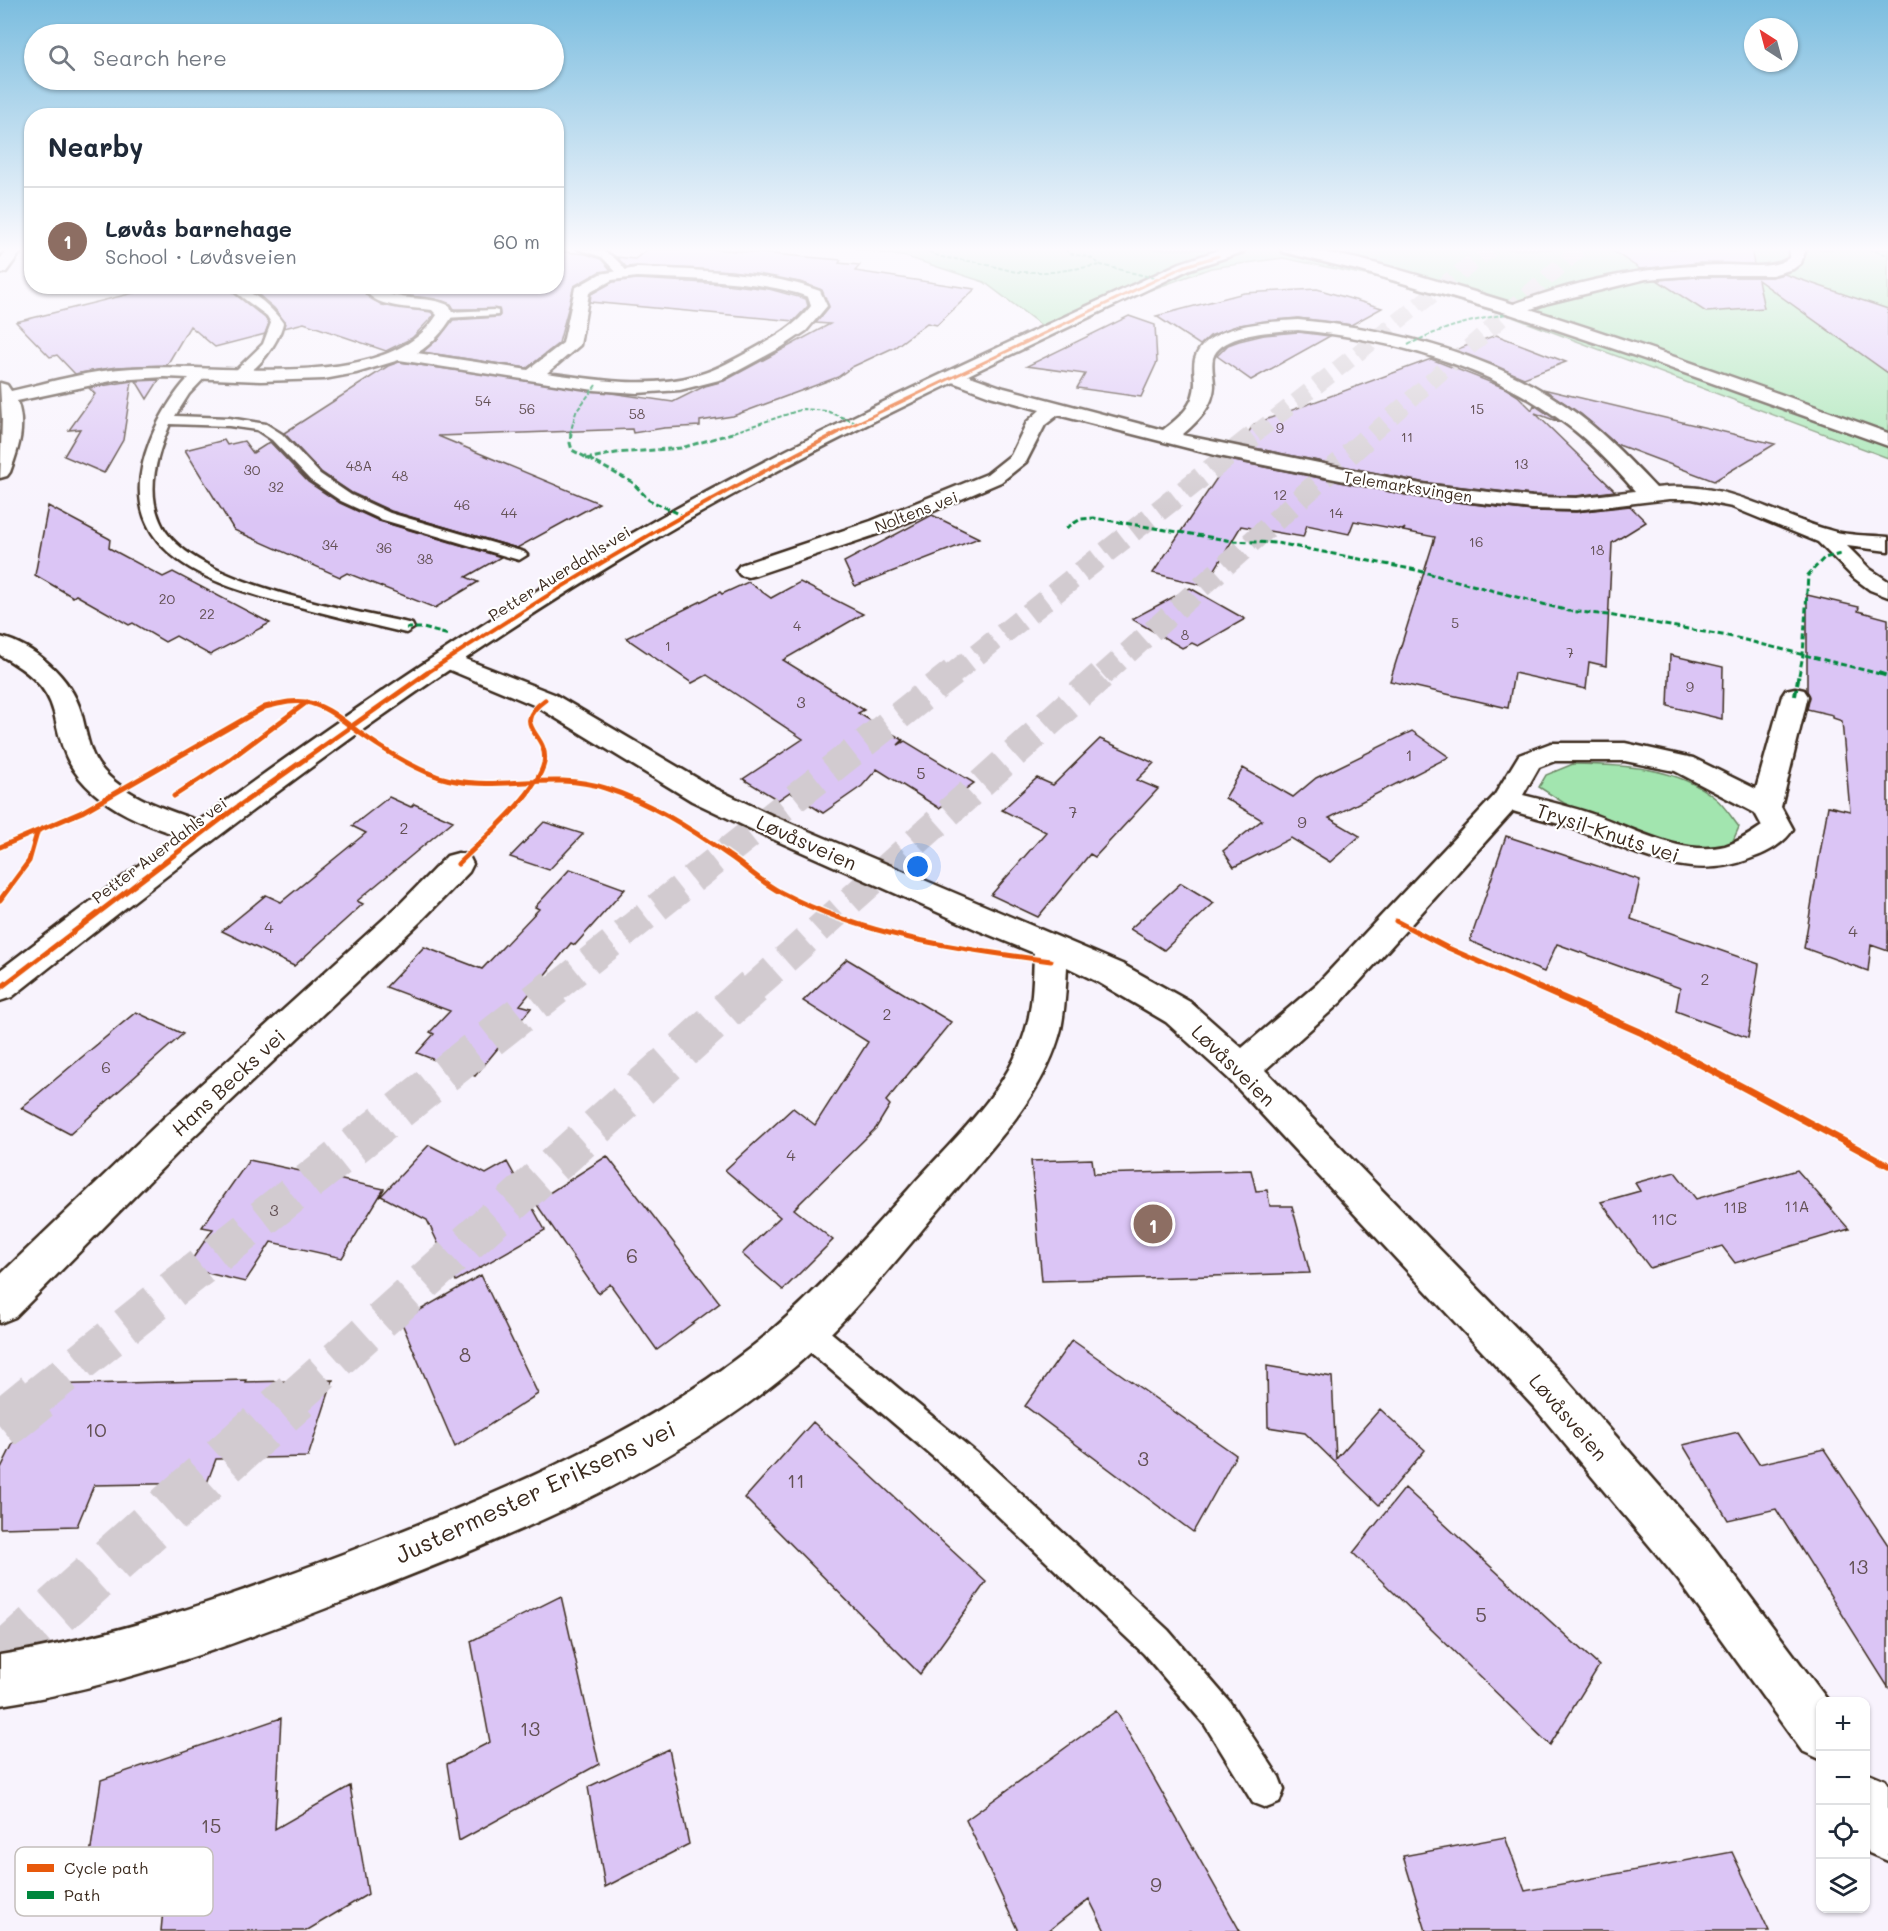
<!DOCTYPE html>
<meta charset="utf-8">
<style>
body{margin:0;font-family:Mali,sans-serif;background:#f6f6f7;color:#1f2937}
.controls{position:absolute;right:18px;bottom:18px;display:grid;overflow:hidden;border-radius:12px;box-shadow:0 2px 4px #0004}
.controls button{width:54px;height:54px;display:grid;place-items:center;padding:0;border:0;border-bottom:2px solid #e0e1e3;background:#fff;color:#1f2937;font:30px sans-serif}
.compass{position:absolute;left:1744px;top:18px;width:54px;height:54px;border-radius:50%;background:#fff;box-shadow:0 2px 4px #0004;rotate:324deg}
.you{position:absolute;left:918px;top:867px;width:21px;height:21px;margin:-15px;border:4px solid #fff;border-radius:50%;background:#1a73e8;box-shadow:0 0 0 9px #1a73e833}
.badge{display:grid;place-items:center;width:39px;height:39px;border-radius:50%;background:#0f766e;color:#fff;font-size:20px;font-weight:700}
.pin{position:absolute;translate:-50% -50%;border:3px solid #fff;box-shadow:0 2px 6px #0006}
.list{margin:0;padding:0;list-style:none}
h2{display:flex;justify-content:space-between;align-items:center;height:78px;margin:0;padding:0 24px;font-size:26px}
h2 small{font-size:20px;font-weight:400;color:#747a83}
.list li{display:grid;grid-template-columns:39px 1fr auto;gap:18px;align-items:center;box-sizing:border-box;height:108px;padding:0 24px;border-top:2px solid #e0e1e3}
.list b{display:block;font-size:22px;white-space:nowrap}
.list p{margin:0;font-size:20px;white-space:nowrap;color:#747a83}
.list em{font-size:20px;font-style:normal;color:#747a83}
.icon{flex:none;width:33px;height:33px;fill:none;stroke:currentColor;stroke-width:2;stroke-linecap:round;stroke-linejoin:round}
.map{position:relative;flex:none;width:1888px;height:1931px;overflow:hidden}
.search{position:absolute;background:#fff;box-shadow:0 2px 4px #0004;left:24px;top:24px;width:540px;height:66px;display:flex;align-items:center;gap:15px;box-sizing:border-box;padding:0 21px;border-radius:33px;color:#747a83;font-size:22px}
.panel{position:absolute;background:#fff;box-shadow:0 2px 4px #0004;left:24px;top:108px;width:540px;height:186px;border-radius:24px}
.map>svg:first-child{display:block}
.green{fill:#a2e5af;stroke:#6e8866;stroke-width:1.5}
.building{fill:#dbc5f5;stroke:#3b2a1e;stroke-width:1.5}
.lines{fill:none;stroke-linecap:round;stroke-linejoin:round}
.trunk-tunnel-far4{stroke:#d2cbd0;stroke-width:17;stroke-dasharray:17 9;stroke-linecap:butt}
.trunk-tunnel-far3{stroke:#d2cbd0;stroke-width:22;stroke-dasharray:22 11;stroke-linecap:butt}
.trunk-tunnel-far2{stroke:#d2cbd0;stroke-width:29;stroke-dasharray:29 15;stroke-linecap:butt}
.trunk-tunnel-far1{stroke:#d2cbd0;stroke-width:38;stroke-dasharray:38 20;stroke-linecap:butt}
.trunk-tunnel{stroke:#d2cbd0;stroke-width:50;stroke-dasharray:50 25;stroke-linecap:butt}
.service-casing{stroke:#3b2a1e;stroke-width:5}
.minor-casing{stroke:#3b2a1e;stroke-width:5}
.tertiary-casing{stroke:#3b2a1e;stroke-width:5}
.service{fill:#fff;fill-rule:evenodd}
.minor{fill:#fff;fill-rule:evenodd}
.tertiary{fill:#fff;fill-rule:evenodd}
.quiet-far2{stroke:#00873e;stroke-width:2;stroke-dasharray:4.5 2;stroke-linecap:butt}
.quiet-far1{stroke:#00873e;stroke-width:3;stroke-dasharray:6 3;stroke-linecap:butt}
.quiet{stroke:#00873e;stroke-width:4;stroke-dasharray:8 4;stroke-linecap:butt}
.cycleway-far3-casing{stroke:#fff;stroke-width:5}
.cycleway-far2-casing{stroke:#fff;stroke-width:6}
.cycleway-far1-casing{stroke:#fff;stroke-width:8}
.cycleway-casing{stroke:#fff;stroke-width:10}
.cycleway-far3{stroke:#e8590c;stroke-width:3}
.cycleway-far2{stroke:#e8590c;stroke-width:4}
.cycleway-far1{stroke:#e8590c;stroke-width:5}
.cycleway{stroke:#e8590c;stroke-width:7}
.labels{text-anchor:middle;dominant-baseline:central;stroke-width:4.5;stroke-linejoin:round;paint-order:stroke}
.far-number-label{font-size:14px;fill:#635154}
.far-street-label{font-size:16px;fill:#3b2a1e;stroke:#fff}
.number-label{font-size:16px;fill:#635154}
.street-label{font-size:20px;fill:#3b2a1e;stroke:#fff}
.near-number-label{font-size:20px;fill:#635154}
.near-street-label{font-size:24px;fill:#3b2a1e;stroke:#fff}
.key{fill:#fff;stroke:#c4bfbc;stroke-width:1.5}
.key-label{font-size:16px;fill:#3b2a1e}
</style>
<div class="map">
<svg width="1888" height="1931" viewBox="0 0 1888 1931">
<rect width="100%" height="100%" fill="#f8f3fd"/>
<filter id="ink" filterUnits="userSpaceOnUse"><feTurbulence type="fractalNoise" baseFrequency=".0167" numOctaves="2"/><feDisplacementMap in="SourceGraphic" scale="12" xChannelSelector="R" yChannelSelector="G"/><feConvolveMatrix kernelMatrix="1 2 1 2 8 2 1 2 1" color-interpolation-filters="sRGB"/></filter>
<g filter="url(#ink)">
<path class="green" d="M856 249H1888V458L1510 316 1375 277 1283 258 1211 268 1117 302 1053 334 984 282 907 257Z
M1573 764C1621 765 1676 766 1715 798 1724 805 1732 818 1739 827L1731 845 1680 850 1597 820 1564 803 1539 787 1546 775Z"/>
<path class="building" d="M648 249H715L841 260 839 263 860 265 855 271 975 289 937 325 927 323 895 347 852 367 838 377 733 416 700 421V426L664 428 633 433 632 429 438 436 599 503 517 548 391 511 352 493 321 472 284 433 388 366 399 362 673 402 705 386 724 381 830 324 816 323 829 307 822 290 800 282 730 271 637 266 626 267 617 257 635 259Z
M1610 249H1751L1754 264 1698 263 1640 269Z
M556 251 586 254 601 259 611 270 599 272 574 286 559 343 527 368 423 352 439 338 453 320 498 317 500 315 499 309H454L451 304 443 301 397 294 379 286H556Z
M1784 274 1888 309V373L1758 280 1764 308 1706 312 1657 280 1698 277H1772Z
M637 279 724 284 769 289 806 299 808 306 794 321 590 302 591 294 613 282Z
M141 286H225L265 318 269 323 265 334 215 347 190 326 167 365 116 367 75 374 57 355 50 357 16 322 146 290Z
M241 286H361L366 295 382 305 431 312 434 315 412 338 386 351 304 323 284 328 285 322 274 308 260 296Z
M1317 289 1382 308 1351 325 1298 318 1239 325 1210 336 1200 345 1156 316 1244 293Z
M1129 316 1155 325 1157 362 1141 397 1077 388 1085 374 1027 366Z
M1298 332 1330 336 1251 380 1217 356 1228 345 1239 341 1264 335Z
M1496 335 1566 362 1524 378 1455 350Z
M1431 359 1505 388 1518 396 1532 410 1534 405 1559 422 1535 413 1615 491 1576 496 1532 495 1421 482 1240 445 1254 424Z
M159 380 147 399 136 381Z
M132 381 123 440 104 473 64 456 80 429 69 430 95 394 89 388Z
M1543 389 1775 444 1714 481 1616 444 1581 414Z
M224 440 227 445 244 441 253 453 270 442 308 482 340 503 379 521 501 557 466 577 478 582 435 608 347 573 340 577 234 530 185 450Z
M1229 460 1421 498 1532 511 1576 512 1630 506 1646 522 1612 543 1606 666 1589 662 1586 689 1514 673 1508 708 1390 681 1435 537 1403 531 1405 528 1402 530 1354 521 1349 534 1307 525 1303 537 1241 526 1205 586 1153 573Z
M48 506 110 539 109 548 163 577 173 572 270 623 210 655 176 636 165 642 133 623 129 625 76 595 73 597 35 575Z
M932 515 979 538 855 586 844 562Z
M748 582 771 598 800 582 863 614 783 660 864 710 858 713 903 740 898 745 905 741 974 783 939 808 877 769 862 786 823 813 790 792 778 800 743 779 803 739 707 675 692 683 626 638 720 592 722 594Z
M1190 588 1245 619 1198 646 1192 643 1182 648 1132 619Z
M1807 595 1859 607 1858 611 1888 619V951L1871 945 1868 971 1804 948 1828 806 1850 811 1842 721 1833 718V715L1807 709 1810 697 1807 691Z
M1670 655 1723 667 1722 719 1668 706Z
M1412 731 1449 757 1329 818 1360 836 1330 862 1291 838 1234 867 1223 851 1262 820 1225 798 1243 768 1293 797 1316 778Z
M1100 739 1154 763 1137 780 1158 789 1095 857 1090 854 1038 917 991 895 1046 832 1002 810 1037 778 1053 785Z
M389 797 411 807 414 804 453 821 357 901 363 904 294 966 222 931 266 895 281 902 366 833 352 826Z
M544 822 583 834 549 870 510 857Z
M1506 836 1640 880 1631 919 1759 964 1748 1038 1676 1011 1680 988 1557 944 1544 972 1470 941Z
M570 869 625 889 575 945 571 943 520 1005 531 1008 475 1076 417 1053 434 1034 430 1032 450 1011 386 987 424 947 482 969 539 909 535 907Z
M1181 883 1214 903 1164 950 1130 929Z
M847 959 951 1022 886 1101 890 1105 876 1128 794 1209 833 1240 783 1290 742 1254 780 1217 725 1170 793 1108 815 1125 868 1042 803 1001Z
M136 1012 183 1034 70 1134 21 1108Z
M429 1145 486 1174 507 1162 545 1230 456 1281 427 1220 381 1196Z
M607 1156 720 1303 657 1350 610 1284 598 1293 535 1202Z
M1092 1159 1094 1174 1251 1170 1256 1191 1267 1190 1270 1206H1292L1310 1273 1042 1281 1031 1161Z
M249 1160 384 1189 342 1258 271 1242 245 1282 186 1268 213 1229 202 1227Z
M1797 1170 1849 1229 1735 1263 1722 1246 1650 1268 1601 1202 1640 1191 1635 1183 1675 1172 1696 1199Z
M481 1275 538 1394 455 1447 401 1321Z
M1072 1340 1236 1455 1193 1532 1025 1406Z
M1267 1366 1332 1377 1336 1459 1380 1409 1425 1450 1379 1505 1305 1433 1268 1427Z
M246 1380 245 1382 333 1380 308 1457 216 1459 207 1483 94 1485 77 1526 0 1528V1470L42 1385Z
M813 1422 986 1582 920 1674 745 1498Z
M1738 1432 1759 1464 1824 1449 1888 1545V1687L1776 1509 1728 1520 1683 1445Z
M1405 1488 1599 1666 1550 1745 1353 1553Z
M561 1596 599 1764 459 1841 447 1764 490 1742 471 1641Z
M1116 1711 1240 1931H1105L1089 1899 1048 1931H1018L966 1820Z
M281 1718 275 1829 350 1786 368 1894 306 1931H161L167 1868 84 1896 101 1780Z
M669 1749 689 1844 605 1887 588 1787Z
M1505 1837 1525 1891 1732 1852 1769 1931H1426L1403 1856Z"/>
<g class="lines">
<path class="trunk-tunnel-far4" d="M1255 434 1490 249
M1372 434 1579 249"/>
<path class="trunk-tunnel-far3" d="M951 675 1257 433
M1103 675 1373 433"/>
<path class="trunk-tunnel-far2" d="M554 989 953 673
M752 989 1104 673"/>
<path class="trunk-tunnel-far1" d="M35 1398 555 987
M294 1398 753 987"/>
<path class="trunk-tunnel" d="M0 1426 37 1396
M0 1661 296 1396"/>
<g class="service-casing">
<path id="service" d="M578 249C604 249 612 252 628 273L623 276 619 275 602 257Z
M227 286C248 286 271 306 283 323 279 342 257 373 237 379L231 375 263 344 271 323 267 316Z
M494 310 498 311V315L445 318 439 315 445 312Z
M203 369 209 373 189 394 175 416 229 418 266 424 282 434 320 474 351 495 390 513 524 552 527 555 519 560 380 519 341 501 310 480 272 440 257 430 229 426 170 424C157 454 146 489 160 521 186 584 350 609 412 624L414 628 406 633C372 625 338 617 304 608 218 587 105 556 150 441 157 422 182 375 203 369Z
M806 1316 816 1320 980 1456 1168 1630 1229 1701 1279 1777 1284 1790 1279 1803 1266 1808 1253 1803 1205 1725 1144 1654 958 1478 796 1340 792 1330 796 1320Z"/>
</g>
<g class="minor-casing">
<path id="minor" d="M8 249H23L6 272 0 274V259Z
M1790 249H1806L1801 263 1793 269 1772 275H1698L1646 279 1548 303 1514 315 1506 310 1508 306C1577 280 1652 265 1726 265 1745 265 1772 270 1789 258Z
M637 268C692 270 768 271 820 291L827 306 806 331 782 347 723 379 680 390 637 393 594 390 399 360 356 373 324 379 261 381 165 377 116 380 17 401C26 426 19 448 10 472L7 476 0 478 2 419 0 383 7 385 11 391C51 382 91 370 132 368 213 362 387 395 437 315L432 310C413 307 371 309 363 286 379 286 376 289 389 294 409 301 431 296 450 306L453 315C444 331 433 343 417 353L528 370 563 343 575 288 600 274ZM637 277C686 279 764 280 808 297L811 306C796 326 774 338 752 350 735 359 717 370 698 375 649 389 596 380 547 373L580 345 589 293 612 280Z
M1298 320C1395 329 1501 356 1580 416 1608 437 1632 463 1656 488 1726 480 1767 512 1829 530 1847 536 1869 535 1888 537V551L1847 546 1870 569 1888 581V597L1870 590 1854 578 1818 542 1732 507 1692 499H1669L1576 510 1532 509 1421 496 1219 456 1058 415 1045 425 1026 462 1001 482 887 531 756 575 748 577 740 575 736 570 740 565 871 521 987 474 1011 455 1027 422 1040 410 990 396 947 380 944 376 947 372H959L1004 388 1163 430C1180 417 1195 405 1195 382 1195 375 1193 367 1195 359 1205 324 1269 322 1298 320ZM1298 330C1391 339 1491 366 1566 424 1592 443 1614 467 1635 491L1576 498 1532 497 1421 484 1182 435C1197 422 1213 407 1214 386 1214 377 1211 367 1213 358 1221 333 1277 331 1298 330Z
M0 637C34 645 71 677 81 712 86 729 88 749 98 764 123 799 175 812 213 826L218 833 213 840 203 843C154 829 94 809 69 762 61 747 58 730 54 713 47 684 24 669 0 655Z
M447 652 554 694 712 787 773 816 1122 964 1190 1002 1242 1048 1317 984 1494 796 1519 755 1551 743H1625L1693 758 1756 789 1782 696 1786 690 1795 688 1804 690 1808 696 1781 807 1793 829C1785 843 1767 853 1752 858 1686 885 1633 849 1571 828 1552 821 1532 817 1513 811L1341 1002 1265 1070 1564 1377 1713 1547 1829 1702H1820V1759L1802 1751 1679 1581 1534 1407 1229 1079 1166 1022 1098 982 1067 967C1066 988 1065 1009 1061 1029 1044 1096 991 1148 948 1199 895 1261 844 1328 780 1379 657 1478 506 1538 360 1595 242 1641 126 1686 0 1705V1655C121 1636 234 1595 348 1552 488 1498 630 1441 749 1349 808 1303 858 1245 908 1190 948 1144 1003 1097 1023 1038 1033 1011 1033 981 1034 953L980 931 753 830 692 801 536 706 438 665 434 660 438 655ZM1555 761H1625L1675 771 1755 813 1762 826C1750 834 1739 842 1725 846 1681 856 1635 829 1595 815 1572 807 1547 801 1523 795L1539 767Z
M458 853 469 856 473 864 469 872 420 922 191 1139 15 1317 0 1323V1275L165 1117 398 906 447 856Z
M1866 1772 1885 1780 1888 1785V1861L1869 1853 1866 1848Z"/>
</g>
<g class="tertiary-casing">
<path id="tertiary" d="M1222 249H1245L1243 252 1190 269C1008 357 822 440 648 543 423 676 216 835 12 997L0 1001V970C204 814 411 662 633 533 809 432 996 349 1180 263Z
M1281 249C1342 249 1411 274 1471 291 1612 333 1750 383 1888 433V446L1659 364 1510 314 1361 271 1283 252Z"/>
</g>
<use href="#service" class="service"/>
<use href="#minor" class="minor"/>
<use href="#tertiary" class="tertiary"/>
<path class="quiet-far2" d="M923 249 941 257 976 262 1016 272H1053L1101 265
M1065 249 1069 253 1091 258 1101 265 1158 279
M1869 249 1888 255
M1408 345C1440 328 1472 320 1507 314
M570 434 576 412 596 385
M728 434 803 409 827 411 856 423"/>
<path class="quiet-far1" d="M571 433 570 443 572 450 632 482 649 500 682 515
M586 459 616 453 681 448 733 433
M1066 528 1081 519 1094 518 1233 541 1277 543 1416 570 1569 611 1608 615 1733 637 1884 675
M406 628H423L449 635
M1799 675 1803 655 1808 575 1824 558 1841 554"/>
<path class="quiet" d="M1878 673 1888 676
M1795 696 1799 673"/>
<g class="cycleway-far3-casing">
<path id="cycleway-far3" d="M834 434 1185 266 1218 256"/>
</g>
<g class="cycleway-far2-casing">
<path id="cycleway-far2" d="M424 675C557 586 694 506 837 433"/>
</g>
<g class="cycleway-far1-casing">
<path id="cycleway-far1" d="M174 796 229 760 307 702
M0 847 82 812 265 707C279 704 291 700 305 702 326 705 343 721 360 733 384 750 410 767 439 777 494 794 549 770 605 788 649 802 690 828 728 855 746 867 761 882 780 892 863 936 958 949 1051 961
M458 864C481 841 537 794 544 763 550 733 508 727 545 700
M0 900 29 861 37 833
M1396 921 1446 947 1541 989
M0 988 233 810 427 673"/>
</g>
<g class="cycleway-casing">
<path id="cycleway" d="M1538 987 1640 1032 1888 1165"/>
</g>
<use href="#cycleway-far3" class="cycleway-far3"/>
<use href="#cycleway-far2" class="cycleway-far2"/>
<use href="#cycleway-far1" class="cycleway-far1"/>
<use href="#cycleway" class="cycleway"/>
</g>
</g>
<linearGradient id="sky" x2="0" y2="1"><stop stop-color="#7bbddf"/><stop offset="0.48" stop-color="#fcfafe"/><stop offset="1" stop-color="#fcfafe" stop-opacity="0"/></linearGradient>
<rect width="1888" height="519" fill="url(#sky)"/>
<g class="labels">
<g class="far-number-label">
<text x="483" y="400">54</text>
<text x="527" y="408">56</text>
<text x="1477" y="408">15</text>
<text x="637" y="413">58</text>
<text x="1280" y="427">9</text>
<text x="1407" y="436">11</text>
<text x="1521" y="463">13</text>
<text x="359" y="465">48A</text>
<text x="252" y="469">30</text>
<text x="400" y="475">48</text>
<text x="276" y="486">32</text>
<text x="1280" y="494">12</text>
<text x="462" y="504">46</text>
<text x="509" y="512">44</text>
<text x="1336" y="512">14</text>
<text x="1476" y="541">16</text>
<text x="330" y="544">34</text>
<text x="384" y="547">36</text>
<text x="1597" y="549">18</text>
<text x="425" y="558">38</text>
<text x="167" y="598">20</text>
<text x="207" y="613">22</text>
<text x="1455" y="622">5</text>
<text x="797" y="625">4</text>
<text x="1185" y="634">8</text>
<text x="668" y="645">1</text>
<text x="1570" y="652">7</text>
<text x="1690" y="686">9</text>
</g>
<g class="far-street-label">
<text transform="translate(1408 486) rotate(9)">Telemarksvingen</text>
<text transform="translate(916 511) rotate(-21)">Noltens vei</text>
<text transform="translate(559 573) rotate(-32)">Petter Auerdahls vei</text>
<text transform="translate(159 850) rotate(-37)">Petter Auerdahls vei</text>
</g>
<g class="number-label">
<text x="801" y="701">3</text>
<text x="1409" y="754">1</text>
<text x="921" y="772">5</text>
<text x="1073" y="811">7</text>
<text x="1302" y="821">9</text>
<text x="404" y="827">2</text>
<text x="269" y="926">4</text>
<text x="1853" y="930">4</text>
<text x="1705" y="978">2</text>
<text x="887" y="1013">2</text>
<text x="106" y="1066">6</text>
<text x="791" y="1154">4</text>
<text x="1797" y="1205">11A</text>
<text x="1735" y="1206">11B</text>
<text x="274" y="1209">3</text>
<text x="1664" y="1218">11C</text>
</g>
<g class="street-label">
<text transform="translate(1608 832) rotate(18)">Trysil-Knuts vei</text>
<text transform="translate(807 842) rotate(24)">Løvåsveien</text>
<text transform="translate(1234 1065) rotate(44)">Løvåsveien</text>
<text transform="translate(228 1082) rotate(-43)">Hans Becks vei</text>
<text transform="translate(1569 1417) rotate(49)">Løvåsveien</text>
</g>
<g class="near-number-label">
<text x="632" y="1255">6</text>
<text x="465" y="1354">8</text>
<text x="96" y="1429">10</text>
<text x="1143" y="1458">3</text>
<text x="796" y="1480">11</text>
<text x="1858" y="1566">13</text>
<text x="1481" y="1614">5</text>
<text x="530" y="1728">13</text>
<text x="211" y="1825">15</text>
<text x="1156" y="1884">9</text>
</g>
<g class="near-street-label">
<text transform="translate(535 1491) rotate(-25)">Justermester Eriksens vei</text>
</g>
</g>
<rect x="15" y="1847" width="198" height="69" rx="9" class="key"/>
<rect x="27" y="1864" width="27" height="8" fill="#e8590c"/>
<rect x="27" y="1891" width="27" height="8" fill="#00873e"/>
<g class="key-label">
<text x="64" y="1874">Cycle path</text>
<text x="64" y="1901">Path</text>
</g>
</svg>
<div class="controls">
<button>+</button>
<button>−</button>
<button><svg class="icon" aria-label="locate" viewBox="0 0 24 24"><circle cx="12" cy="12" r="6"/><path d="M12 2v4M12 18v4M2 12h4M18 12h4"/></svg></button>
<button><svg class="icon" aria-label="layers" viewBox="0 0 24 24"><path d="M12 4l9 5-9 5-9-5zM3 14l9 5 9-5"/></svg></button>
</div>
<svg class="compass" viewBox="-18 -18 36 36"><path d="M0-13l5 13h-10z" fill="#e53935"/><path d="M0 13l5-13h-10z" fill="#747a83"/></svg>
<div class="you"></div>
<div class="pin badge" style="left:1153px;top:1224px;background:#8d6e63">1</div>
<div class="search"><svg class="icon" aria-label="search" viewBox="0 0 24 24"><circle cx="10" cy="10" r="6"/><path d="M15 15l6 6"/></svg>Search here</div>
<section class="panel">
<h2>Nearby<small></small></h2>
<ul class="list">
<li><span class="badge" style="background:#8d6e63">1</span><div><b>Løvås barnehage</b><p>School · Løvåsveien</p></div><em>60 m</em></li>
</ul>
</section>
</div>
